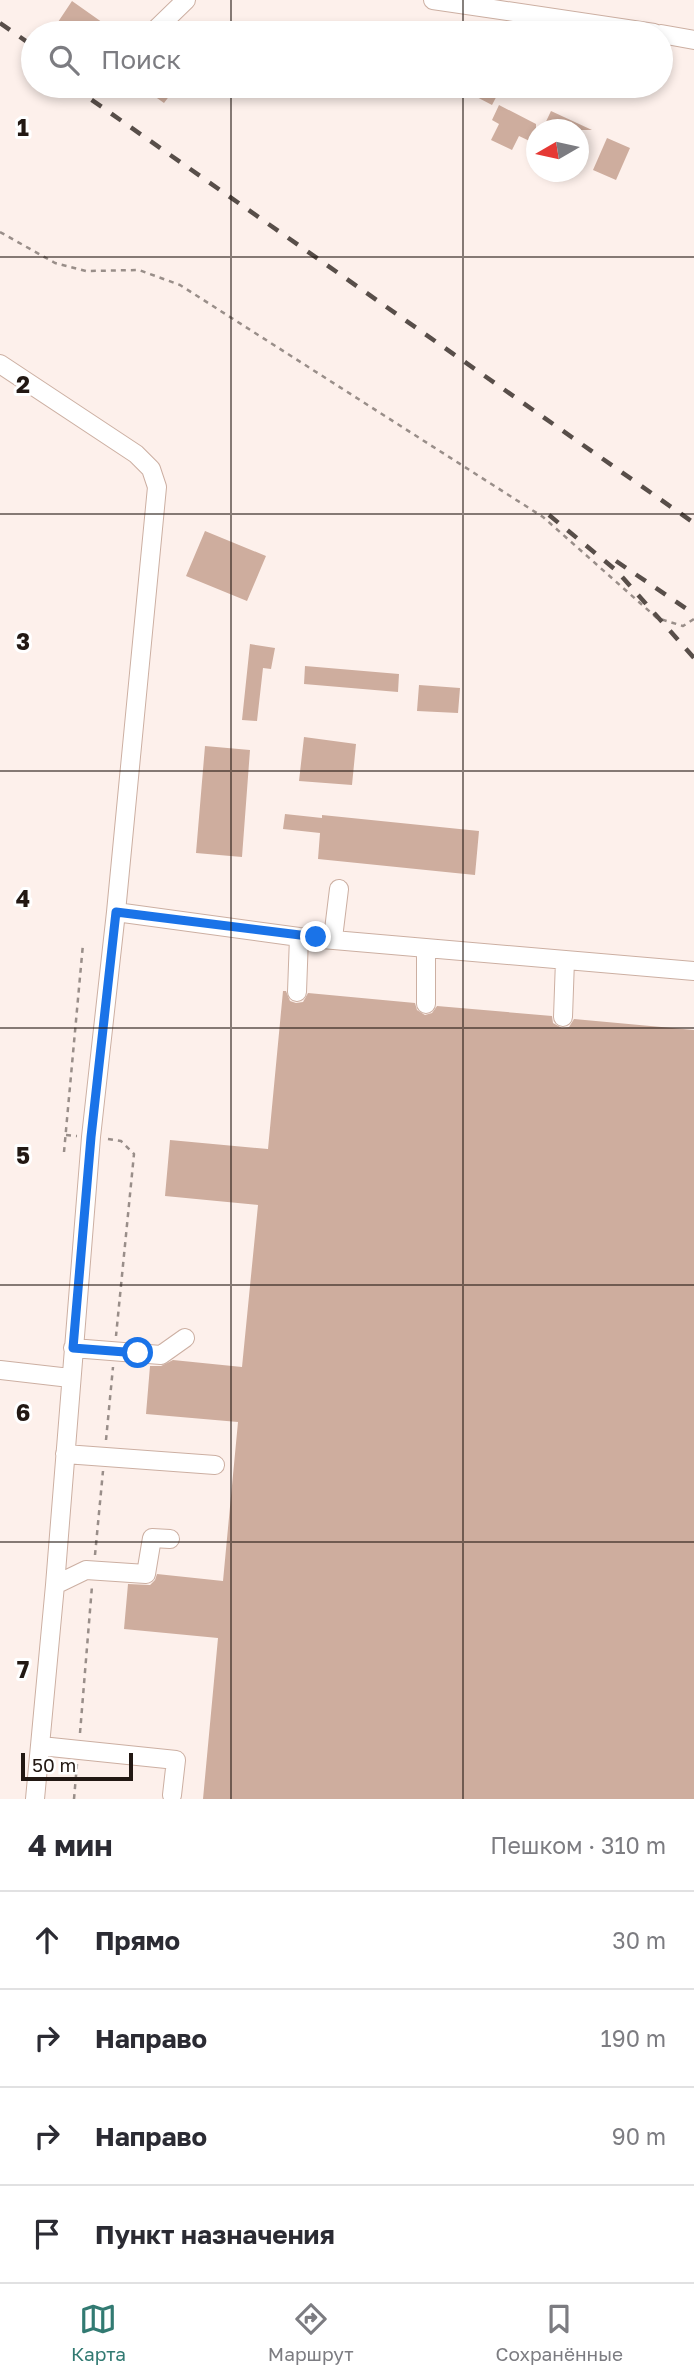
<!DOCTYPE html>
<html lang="ru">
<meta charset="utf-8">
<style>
body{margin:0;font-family:"Golos Text",sans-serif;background:#f7f7f7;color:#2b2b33}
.compass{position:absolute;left:526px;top:119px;width:63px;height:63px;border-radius:50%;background:#fff;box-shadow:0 4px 10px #0003;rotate:261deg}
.scale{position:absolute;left:21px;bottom:18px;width:112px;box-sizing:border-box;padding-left:7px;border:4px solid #221813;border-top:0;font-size:19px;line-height:24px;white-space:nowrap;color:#221813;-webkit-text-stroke:5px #fff;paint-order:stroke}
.stop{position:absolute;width:21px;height:21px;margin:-16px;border:5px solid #1a73e8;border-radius:50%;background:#fff}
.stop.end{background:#1a73e8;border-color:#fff;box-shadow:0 2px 7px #0008}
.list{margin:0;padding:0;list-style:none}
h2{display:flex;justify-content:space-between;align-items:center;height:91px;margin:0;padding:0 28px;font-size:30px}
h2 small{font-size:23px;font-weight:400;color:#7c7c81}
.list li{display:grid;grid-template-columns:46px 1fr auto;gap:21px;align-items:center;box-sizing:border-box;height:98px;padding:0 28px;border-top:2px solid #e1e1e2}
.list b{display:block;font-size:26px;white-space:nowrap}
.list em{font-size:23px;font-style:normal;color:#7c7c81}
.icon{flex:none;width:38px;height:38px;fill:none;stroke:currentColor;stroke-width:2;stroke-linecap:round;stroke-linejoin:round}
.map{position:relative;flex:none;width:694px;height:1799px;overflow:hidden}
.search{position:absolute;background:#fff;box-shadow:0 4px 10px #0003;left:21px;right:21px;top:21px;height:77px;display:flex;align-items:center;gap:18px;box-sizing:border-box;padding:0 24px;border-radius:38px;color:#7c7c81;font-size:26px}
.sheet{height:483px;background:#fff}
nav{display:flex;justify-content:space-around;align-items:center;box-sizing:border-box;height:98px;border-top:2px solid #e1e1e2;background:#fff;font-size:19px;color:#7c7c81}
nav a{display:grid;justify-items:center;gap:4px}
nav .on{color:#327a72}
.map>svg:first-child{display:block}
.building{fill:#cead9e}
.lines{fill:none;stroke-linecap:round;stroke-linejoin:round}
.minor-casing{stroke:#ccafa2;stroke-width:20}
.path{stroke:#998e89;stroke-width:2.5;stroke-dasharray:5 5;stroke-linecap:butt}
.minor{stroke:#fff;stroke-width:18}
.rail{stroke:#584e49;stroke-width:4.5;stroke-dasharray:12 12;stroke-linecap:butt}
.route{stroke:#1a73e8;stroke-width:9}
.grid{fill:none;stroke:#221813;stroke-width:2;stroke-opacity:0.55}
.grid-label{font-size:23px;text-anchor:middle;font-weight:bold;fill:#221813;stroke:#fff;stroke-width:6;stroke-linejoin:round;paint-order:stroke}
</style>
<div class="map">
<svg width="694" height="1799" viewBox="0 0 694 1799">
<rect width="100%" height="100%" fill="#fdf0eb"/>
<path class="building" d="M72 1 106 25 100 33H67L56 25Z
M140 86H177L164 103Z
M475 86H502L492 105 471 94Z
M499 105 536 124V144L519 136 512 150 491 140 499 124 492 120Z
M551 111 592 130H542Z
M607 138 630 148 616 180 593 170Z
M205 531 266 556 247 601 186 576Z
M250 644 275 648 271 669 263 668 257 721 242 720Z
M305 666 399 674 398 692 304 684Z
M419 685 460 688 458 713 417 711Z
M304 737 356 744 352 785 299 781Z
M205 746 250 750 242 857 196 853Z
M285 814 322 818V815L479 831 475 875 318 859 320 833 283 829Z
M283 991H286L290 1001 296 1003 303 1002 308 993 415 1003 417 1010 425 1015 432 1013 437 1006 552 1016 553 1023 562 1028 569 1027 574 1019 694 1030V1799H203L218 1638 124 1629 128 1584 150 1585 155 1580 157 1574 223 1581 238 1422 146 1414 150 1366H161L173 1360 242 1367 258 1205 165 1196 170 1140 268 1149Z"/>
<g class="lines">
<g class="minor-casing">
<path id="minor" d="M433 0 654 33
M152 33 186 0
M661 34 694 40
M0 364 136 454 151 469 157 487 116 912 91 1137 55 1585 35 1799
M116 912 299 937 694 971
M333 938 339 889
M297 992 299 937
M426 1004V948
M563 1017 565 960
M73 1348 161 1355 185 1338
M0 1370 70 1378
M65 1454 215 1465
M55 1585 86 1570 146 1574 152 1538 170 1539
M41 1746 176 1760 172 1795"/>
</g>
<path class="path" d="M0 232 55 263 86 271 139 270 180 285 543 517 657 618 683 626 694 619
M66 1135 77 1136
M108 1139 121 1141 134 1154 116 1336
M64 1152 83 944
M106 1440 113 1367
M95 1555 103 1471
M80 1733 92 1586
M74 1799 77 1764"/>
<use href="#minor" class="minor"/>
<path class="rail" d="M0 23 33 46
M72 86 694 523
M549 515 617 571 694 658
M616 561 694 614"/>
</g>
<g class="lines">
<path class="route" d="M138 1353 73 1348 91 1137 116 912 316 937"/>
</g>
<path class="grid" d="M231 0V33M463 0V33M231 86V1799M463 86V1799M0 257H694M0 514H694M0 771H694M0 1028H694M0 1285H694M0 1542H694"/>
<g class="grid-label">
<text x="23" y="136">1</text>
<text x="23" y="393">2</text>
<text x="23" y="650">3</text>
<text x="23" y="907">4</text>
<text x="23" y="1164">5</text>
<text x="23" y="1421">6</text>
<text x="23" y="1678">7</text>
</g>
</svg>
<svg class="compass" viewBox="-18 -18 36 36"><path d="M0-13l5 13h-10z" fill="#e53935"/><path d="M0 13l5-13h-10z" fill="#7c7c81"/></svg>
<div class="scale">50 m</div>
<div class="stop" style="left:138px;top:1353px"></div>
<div class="stop end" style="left:316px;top:937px"></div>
<div class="search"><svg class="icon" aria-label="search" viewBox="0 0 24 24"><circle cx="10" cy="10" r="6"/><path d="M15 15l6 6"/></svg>Поиск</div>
</div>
<section class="sheet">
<h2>4 мин<small>Пешком · 310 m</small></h2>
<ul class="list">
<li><svg class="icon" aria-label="ahead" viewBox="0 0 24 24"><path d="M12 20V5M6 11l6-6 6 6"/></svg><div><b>Прямо</b></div><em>30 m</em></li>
<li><svg class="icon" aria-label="right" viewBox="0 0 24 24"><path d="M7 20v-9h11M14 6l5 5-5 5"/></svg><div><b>Направо</b></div><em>190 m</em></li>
<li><svg class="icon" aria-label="right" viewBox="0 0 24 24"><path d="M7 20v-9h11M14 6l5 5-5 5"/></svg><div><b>Направо</b></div><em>90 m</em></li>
<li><svg class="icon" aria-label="arrive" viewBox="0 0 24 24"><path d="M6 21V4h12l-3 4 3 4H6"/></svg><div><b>Пункт назначения</b></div></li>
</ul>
</section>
<nav>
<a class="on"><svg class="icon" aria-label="map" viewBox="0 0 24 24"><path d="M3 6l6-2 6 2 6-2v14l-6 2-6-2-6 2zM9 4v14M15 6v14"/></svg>Карта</a>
<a><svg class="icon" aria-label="directions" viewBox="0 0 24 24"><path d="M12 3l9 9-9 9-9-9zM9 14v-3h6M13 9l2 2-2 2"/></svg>Маршрут</a>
<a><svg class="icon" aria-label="saved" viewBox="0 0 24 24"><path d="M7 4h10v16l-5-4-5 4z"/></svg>Сохранённые</a>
</nav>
